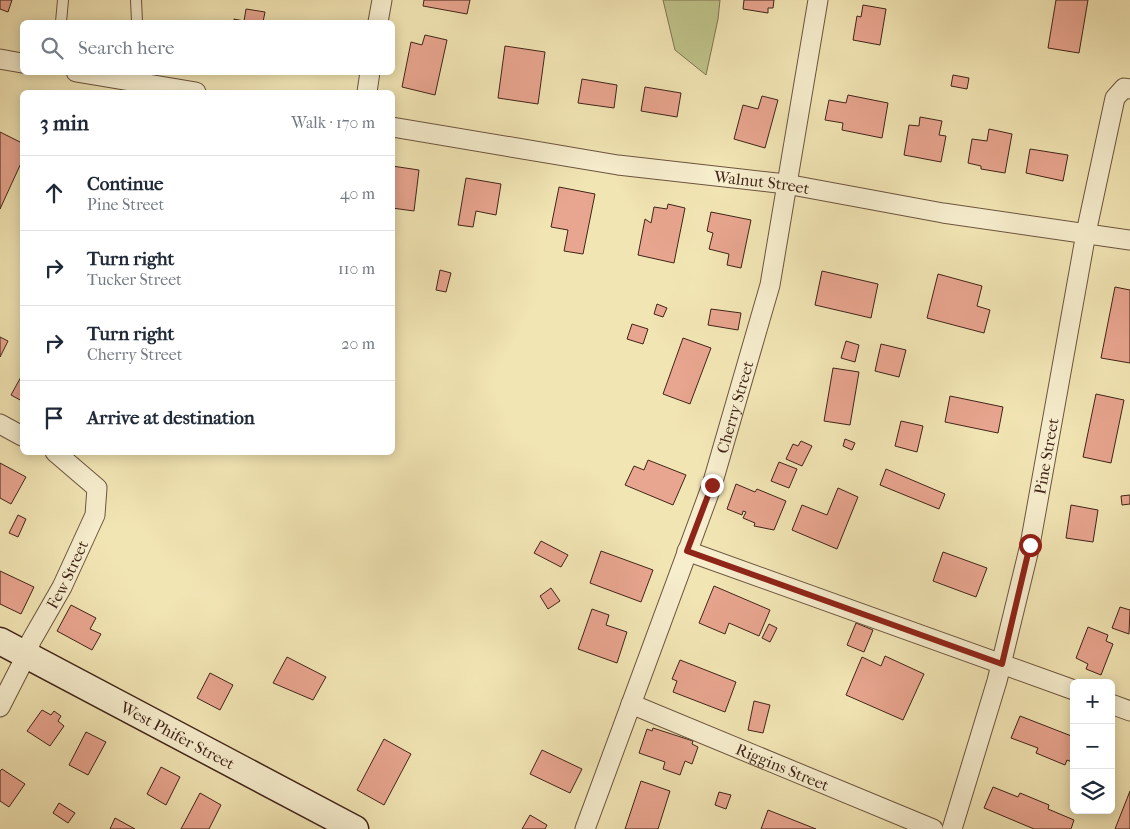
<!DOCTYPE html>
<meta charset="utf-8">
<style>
body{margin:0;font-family:"IM FELL French Canon",serif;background:#f6f6f7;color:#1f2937}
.controls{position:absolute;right:15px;bottom:15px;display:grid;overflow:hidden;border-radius:8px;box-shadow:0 2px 12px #0003}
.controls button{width:45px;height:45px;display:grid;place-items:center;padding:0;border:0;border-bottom:1px solid #e0e1e3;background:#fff;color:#1f2937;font:25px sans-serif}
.stop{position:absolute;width:15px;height:15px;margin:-11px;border:4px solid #8f2418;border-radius:50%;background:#fff}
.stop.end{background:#8f2418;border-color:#fff;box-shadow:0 1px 5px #0008}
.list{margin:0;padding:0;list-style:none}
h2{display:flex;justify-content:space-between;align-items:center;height:65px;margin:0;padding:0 20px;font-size:21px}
h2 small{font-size:16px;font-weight:400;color:#747a83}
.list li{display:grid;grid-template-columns:32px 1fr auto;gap:15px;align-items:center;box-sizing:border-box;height:75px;padding:0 20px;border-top:1px solid #e0e1e3}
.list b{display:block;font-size:19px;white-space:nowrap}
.list p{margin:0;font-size:16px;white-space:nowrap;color:#747a83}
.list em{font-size:16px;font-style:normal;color:#747a83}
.icon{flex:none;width:28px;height:28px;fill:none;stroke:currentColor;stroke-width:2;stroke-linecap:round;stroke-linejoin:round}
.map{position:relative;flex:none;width:1130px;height:829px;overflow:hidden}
.search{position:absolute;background:#fff;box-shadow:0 2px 12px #0003;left:20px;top:20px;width:375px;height:55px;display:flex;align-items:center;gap:12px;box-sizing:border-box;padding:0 18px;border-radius:8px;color:#747a83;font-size:19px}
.panel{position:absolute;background:#fff;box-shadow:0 2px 12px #0003;left:20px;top:90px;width:375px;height:365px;border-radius:8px}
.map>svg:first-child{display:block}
.green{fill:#bfc38a;stroke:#807451}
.building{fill:#e8a58f;stroke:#402418}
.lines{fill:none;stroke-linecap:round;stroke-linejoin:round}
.lane-casing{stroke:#6c543f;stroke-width:12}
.street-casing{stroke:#6c543f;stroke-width:21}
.secondary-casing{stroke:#402418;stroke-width:29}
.lane{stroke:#f7eece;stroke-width:10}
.street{stroke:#f7eece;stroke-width:19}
.secondary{stroke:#f7eece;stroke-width:26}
.route{stroke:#8f2418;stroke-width:6}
.labels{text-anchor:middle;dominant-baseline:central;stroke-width:4;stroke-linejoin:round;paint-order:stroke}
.street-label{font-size:16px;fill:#402418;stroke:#f7eece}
</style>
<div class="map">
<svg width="1130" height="829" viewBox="0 0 1130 829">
<rect width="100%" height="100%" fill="#f2e5b4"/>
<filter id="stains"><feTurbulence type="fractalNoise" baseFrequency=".004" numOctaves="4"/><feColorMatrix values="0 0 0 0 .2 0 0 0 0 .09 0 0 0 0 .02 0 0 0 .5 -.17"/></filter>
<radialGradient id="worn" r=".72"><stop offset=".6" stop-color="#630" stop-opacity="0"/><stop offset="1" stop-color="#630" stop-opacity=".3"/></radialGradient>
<path class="green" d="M663 0H720L718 19 706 75 675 50Z"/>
<path class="building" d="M0 0H12L8 12 0 9Z
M424 0H470L467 14 423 6Z
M744 0H774L773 8H768V13L743 9Z
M1056 0H1088L1079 53 1048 48Z
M863 5 886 9 880 45 853 40 857 16 861 17Z
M246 9 265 12 263 22H234V19L244 21Z
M425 35 447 40 435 95 402 87 411 42 422 45Z
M505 46 545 52 538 104 498 98Z
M953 75 969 78 967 89 951 86Z
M582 79 617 85 614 108 578 103Z
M645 87 681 93 677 117 641 111Z
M848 95 888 103 882 138 842 130 843 123 825 120 829 100 846 103Z
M762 96 778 100 765 148 734 139 743 105 758 109Z
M920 117 942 121 939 135 946 136 941 162 904 155 909 125 919 126Z
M989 129 1012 134 1005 173 981 169V166L968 163 972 139 987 141Z
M0 132 22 143V161L0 209Z
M1030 149 1068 155 1063 181 1026 173Z
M392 166 419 170 414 211 392 208Z
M466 178 501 184 496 215 476 211 473 227 458 225Z
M559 187 595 194 583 254 564 251 568 230 551 227Z
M668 204 685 208 674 263 638 255 645 219 651 223 654 207 667 209Z
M711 212 751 220 741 268 727 265 729 254 709 249 713 233 707 231Z
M440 270 451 273 446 292 436 290Z
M822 271 878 284 871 318 815 305Z
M938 274 982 286 977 306 990 310 984 333 927 318Z
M1115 287 1130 290V363L1101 358Z
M657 304 667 308 663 317 654 314Z
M711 309 741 313 738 330 708 325Z
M632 324 648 329 643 344 627 339Z
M0 337 8 341 0 357Z
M683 338 711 348 690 404 663 394Z
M846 341 859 345 855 362 841 358Z
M881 344 906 350 899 377 875 371Z
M833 368 859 372 850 425 824 421Z
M22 375V401L11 395Z
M1096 394 1124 400 1111 463 1083 457Z
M950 396 1003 407 998 433 945 422Z
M901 421 923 426 917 452 895 446Z
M845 439 855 443 852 450 843 446Z
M801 441 812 446 802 466 786 459 793 444 798 446Z
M648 460 686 475 673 505 625 485 634 466 644 470Z
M779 462 797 469 789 488 771 481Z
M0 463 26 477 11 504 0 498Z
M886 469 945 494 939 509 880 485Z
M736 484 755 492 757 489 786 501 774 530 754 526 755 523 743 518 746 512 743 511 742 515 727 509Z
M838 488 858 497 837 549 792 530 802 505 827 515Z
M1130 495V504L1122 505 1121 496Z
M1071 505 1098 510 1093 542 1066 538Z
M18 515 26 519 18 537 9 533Z
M541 541 568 555 561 567 534 553Z
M601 551 653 570 641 602 590 583Z
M943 552 987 568 976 597 933 581Z
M0 571 34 587 21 614 0 604Z
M714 586 770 610 759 636 729 623 725 634 699 623Z
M551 588 560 601 548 609 540 596Z
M71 605 96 618 90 629 101 634 92 650 57 631Z
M1120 607 1130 610 1129 634 1112 628Z
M592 609 609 615 606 625 627 632 617 663 578 649Z
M856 623 873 630 864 652 847 645Z
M769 624 777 628 770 642 762 638Z
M1088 627 1108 635 1106 641 1113 644 1101 675 1086 669 1088 664 1076 658Z
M885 656 924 674 903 720 846 695 862 657 881 666Z
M287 657 326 677 313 700 273 683Z
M680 660 736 682 725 712 673 692 677 681 672 679Z
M210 673 233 685 220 710 197 698Z
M754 701 770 705 763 733 748 730Z
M42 710 51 715 54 711 61 716 58 721 64 726 50 746 27 731Z
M1020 716 1074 737V763L1067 760 1065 765 1036 753 1038 748 1011 738Z
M653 728 693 741 692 744 698 747 692 764 685 761 680 775 663 769 665 762 639 753 647 729 652 731Z
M86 732 106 742 88 775 69 765Z
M384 739 411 754 384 805 357 790Z
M542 750 582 769 570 793 530 774Z
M161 767 180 777 166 805 147 794Z
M2 769 25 784 9 807 0 801V771Z
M641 781 670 791 658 829H625Z
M993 787 1018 797 1020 793 1049 805 1048 809 1074 820 1071 829H1034L984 808Z
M1130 791V829H1115Z
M719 792 731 795 726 809 715 805Z
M200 793 221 805 209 829H181Z
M59 803 75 813 68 823 53 813Z
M768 810 816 829H761Z
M530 815 547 825 545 829H522Z
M115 818 135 829H110Z"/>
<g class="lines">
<g class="lane-casing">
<path id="lane" d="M136 0 137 22
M61 22 63 0"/>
</g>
<g class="street-casing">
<g id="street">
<path d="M378 22 382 0"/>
<path d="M0 59 22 63"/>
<path d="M76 72 196 92"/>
<path d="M367 92 370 72"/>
<path id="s1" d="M392 127 618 165 786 184 943 213 1130 240"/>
<path d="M0 424 22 436"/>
<path d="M687 551 1074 690"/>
<path id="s2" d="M631 704 933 829"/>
<path d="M1111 704 1130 711"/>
<path id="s3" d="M0 707 27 654 31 641 62 587 95 515 97 488 55 452"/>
<path id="s4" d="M585 829 712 485 770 285 818 0"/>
<path id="s5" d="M952 829 997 681 1030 545 1086 233 1115 98 1124 88 1130 89"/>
</g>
</g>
<g class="secondary-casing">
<g id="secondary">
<path id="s6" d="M0 641 355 829"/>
</g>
</g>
<use href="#lane" class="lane"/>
<use href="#street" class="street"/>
<use href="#secondary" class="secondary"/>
</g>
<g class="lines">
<path class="route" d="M712 485 687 551 1002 664 1030 545"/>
</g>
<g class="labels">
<g class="street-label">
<text stroke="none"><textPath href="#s1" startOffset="374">Walnut Street</textPath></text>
<text stroke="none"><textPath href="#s4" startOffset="448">Cherry Street</textPath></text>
<text stroke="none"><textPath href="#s5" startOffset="385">Pine Street</textPath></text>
<text stroke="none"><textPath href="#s3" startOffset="149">Few Street</textPath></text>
<text stroke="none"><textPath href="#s6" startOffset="201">West Phifer Street</textPath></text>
<text stroke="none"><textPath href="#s2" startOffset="164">Riggins Street</textPath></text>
</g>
</g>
<rect width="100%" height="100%" filter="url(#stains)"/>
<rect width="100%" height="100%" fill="url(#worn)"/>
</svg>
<div class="controls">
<button>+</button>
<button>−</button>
<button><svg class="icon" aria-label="layers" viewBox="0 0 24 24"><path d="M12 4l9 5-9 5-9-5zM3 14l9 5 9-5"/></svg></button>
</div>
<div class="stop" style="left:1030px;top:545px"></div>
<div class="stop end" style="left:712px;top:485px"></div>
<div class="search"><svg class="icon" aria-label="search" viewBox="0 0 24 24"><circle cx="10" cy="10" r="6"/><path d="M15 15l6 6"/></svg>Search here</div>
<section class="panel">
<h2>3 min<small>Walk · 170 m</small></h2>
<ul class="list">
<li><svg class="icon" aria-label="ahead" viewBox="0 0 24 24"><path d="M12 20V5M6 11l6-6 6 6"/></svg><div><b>Continue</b><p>Pine Street</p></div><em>40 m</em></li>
<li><svg class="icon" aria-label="right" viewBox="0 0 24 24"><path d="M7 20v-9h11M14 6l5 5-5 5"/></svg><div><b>Turn right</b><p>Tucker Street</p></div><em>110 m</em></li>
<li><svg class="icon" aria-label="right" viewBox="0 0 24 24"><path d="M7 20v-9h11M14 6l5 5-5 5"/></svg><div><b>Turn right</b><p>Cherry Street</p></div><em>20 m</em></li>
<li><svg class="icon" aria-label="arrive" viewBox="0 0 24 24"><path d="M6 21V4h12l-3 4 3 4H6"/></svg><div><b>Arrive at destination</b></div></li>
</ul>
</section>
</div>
